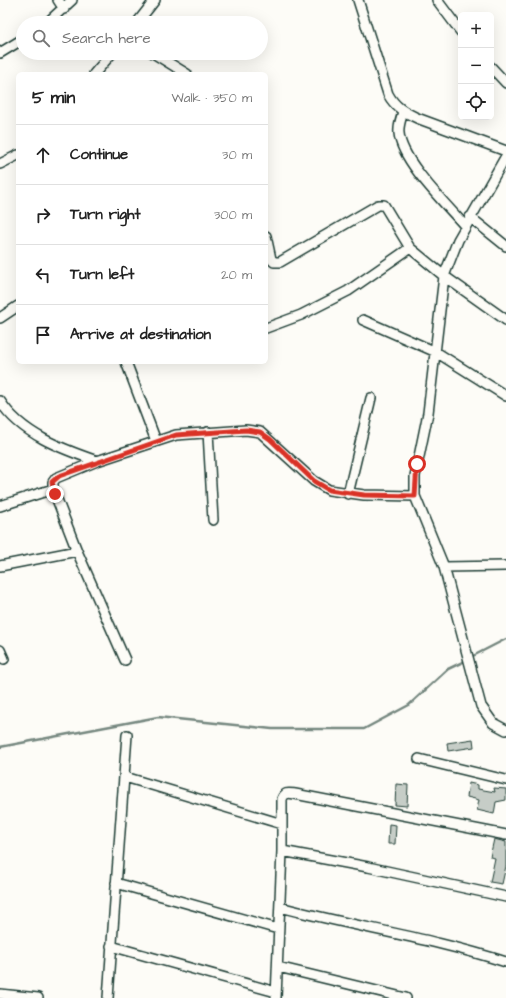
<!DOCTYPE html>
<meta charset="utf-8">
<style>
body{margin:0;font-family:"Architects Daughter",sans-serif;background:#f6f6f6;color:#222}
.controls{position:absolute;right:12px;top:12px;display:grid;overflow:hidden;border-radius:6px;box-shadow:0 4px 16px #0002}
.controls button{width:36px;height:36px;display:grid;place-items:center;padding:0;border:0;border-bottom:1px solid #e0e0e0;background:#fff;color:#222;font:20px sans-serif}
.stop{position:absolute;width:12px;height:12px;margin:-9px;border:3px solid #d93025;border-radius:50%;background:#fff}
.stop.end{background:#d93025;border-color:#fff;box-shadow:0 1px 4px #0008}
.list{margin:0;padding:0;list-style:none}
h2{display:flex;justify-content:space-between;align-items:center;height:52px;margin:0;padding:0 16px;font-size:17px}
h2 small{font-size:13px;font-weight:400;color:#767676}
.list li{display:grid;grid-template-columns:26px 1fr auto;gap:12px;align-items:center;box-sizing:border-box;height:60px;padding:0 16px;border-top:1px solid #e0e0e0}
.list b{display:block;font-size:15px;white-space:nowrap}
.list em{font-size:13px;font-style:normal;color:#767676}
.icon{flex:none;width:22px;height:22px;fill:none;stroke:currentColor;stroke-width:2;stroke-linecap:round;stroke-linejoin:round}
.map{position:relative;flex:none;width:506px;height:998px;overflow:hidden}
.search{position:absolute;background:#fff;box-shadow:0 4px 16px #0002;left:16px;top:16px;width:252px;height:44px;display:flex;align-items:center;gap:10px;box-sizing:border-box;padding:0 14px;border-radius:22px;color:#767676;font-size:15px}
.panel{position:absolute;background:#fff;box-shadow:0 4px 16px #0002;left:16px;top:72px;width:252px;height:292px;border-radius:6px}
.map>svg:first-child{display:block}
.lines{fill:none;stroke-linecap:round;stroke-linejoin:round}
.stream{stroke:#75877f;stroke-width:2.5}
.building{fill:#c6cdc7;stroke:#1f3d34}
.minor-casing{stroke:#1f3d34;stroke-width:12}
.minor{stroke:#fdfcf7;stroke-width:9}
.route{stroke:#d93025;stroke-width:5}
</style>
<div class="map">
<svg width="506" height="998" viewBox="0 0 506 998">
<rect width="100%" height="100%" fill="#fdfcf7"/>
<filter id="ink" filterUnits="userSpaceOnUse"><feTurbulence type="fractalNoise" baseFrequency=".025" numOctaves="2"/><feDisplacementMap in="SourceGraphic" scale="8" xChannelSelector="R" yChannelSelector="G"/><feConvolveMatrix kernelMatrix="1 2 1 2 8 2 1 2 1" color-interpolation-filters="sRGB"/></filter>
<g filter="url(#ink)">
<g class="lines">
<path class="stream" d="M471 657 506 639
M0 747 158 717 272 729H364L409 705 448 669 467 660"/>
</g>
<path class="building" d="M473 739 474 747 448 751 447 743Z
M469 783 478 785V789L495 792 494 788 506 789V800L496 802 494 814 477 810 479 800 467 797Z
M396 784 408 785 407 806 395 805Z
M389 824 396 825 395 844H388Z
M494 839 506 842V866L502 884 490 882 495 858 490 857Z"/>
<g class="lines">
<g class="minor-casing">
<path id="minor" d="M58 0 64 9
M358 0 388 94C395 107 404 112 417 118L506 151
M437 0 461 32
M47 23 72 0
M137 23 155 0
M0 53 23 39
M153 53 187 74
M491 67 506 83
M94 74 112 53
M403 112C401 119 398 126 399 133 401 161 447 205 465 226
M506 156 458 240 444 276 428 413 415 476V496L444 567 481 706 493 723 506 730
M0 164 18 155
M470 217 506 246
M266 236 271 259 274 262H280L378 205H384L410 248 444 276 506 320
M0 318 18 306
M363 320 436 352 506 396
M266 328 301 315 348 291 410 248
M126 362 156 441
M0 401C21 434 62 449 97 461
M208 432 213 520
M348 494 371 398
M0 506 53 489
M0 566 77 551
M444 567 506 566
M0 650 4 659
M125 660 77 551 53 489V482L56 478 97 461 176 435 246 430 260 432 314 481 329 490 364 495 415 496
M419 759 506 780
M125 777 282 824
M282 851 368 867 506 897
M116 883 278 929
M280 907C355 927 432 938 506 962
M111 946 276 992
M278 967 406 998
M0 994 38 998
M108 998 127 735
M276 998 282 851V799C285 792 288 793 295 794L506 835"/>
</g>
<use href="#minor" class="minor"/>
</g>
</g>
<g class="lines" filter="url(#ink)">
<path class="route" d="M55 494 52 482 59 476 176 435 246 430 260 432 270 439 314 481 329 490 364 495 415 496 417 464"/>
</g>
</svg>
<div class="controls">
<button>+</button>
<button>−</button>
<button><svg class="icon" aria-label="locate" viewBox="0 0 24 24"><circle cx="12" cy="12" r="6"/><path d="M12 2v4M12 18v4M2 12h4M18 12h4"/></svg></button>
</div>
<div class="stop" style="left:417px;top:464px"></div>
<div class="stop end" style="left:55px;top:494px"></div>
<div class="search"><svg class="icon" aria-label="search" viewBox="0 0 24 24"><circle cx="10" cy="10" r="6"/><path d="M15 15l6 6"/></svg>Search here</div>
<section class="panel">
<h2>5 min<small>Walk · 350 m</small></h2>
<ul class="list">
<li><svg class="icon" aria-label="ahead" viewBox="0 0 24 24"><path d="M12 20V5M6 11l6-6 6 6"/></svg><div><b>Continue</b></div><em>30 m</em></li>
<li><svg class="icon" aria-label="right" viewBox="0 0 24 24"><path d="M7 20v-9h11M14 6l5 5-5 5"/></svg><div><b>Turn right</b></div><em>300 m</em></li>
<li><svg class="icon" aria-label="left" viewBox="0 0 24 24"><path d="M17 20v-9H6M10 6l-5 5 5 5"/></svg><div><b>Turn left</b></div><em>20 m</em></li>
<li><svg class="icon" aria-label="arrive" viewBox="0 0 24 24"><path d="M6 21V4h12l-3 4 3 4H6"/></svg><div><b>Arrive at destination</b></div></li>
</ul>
</section>
</div>
